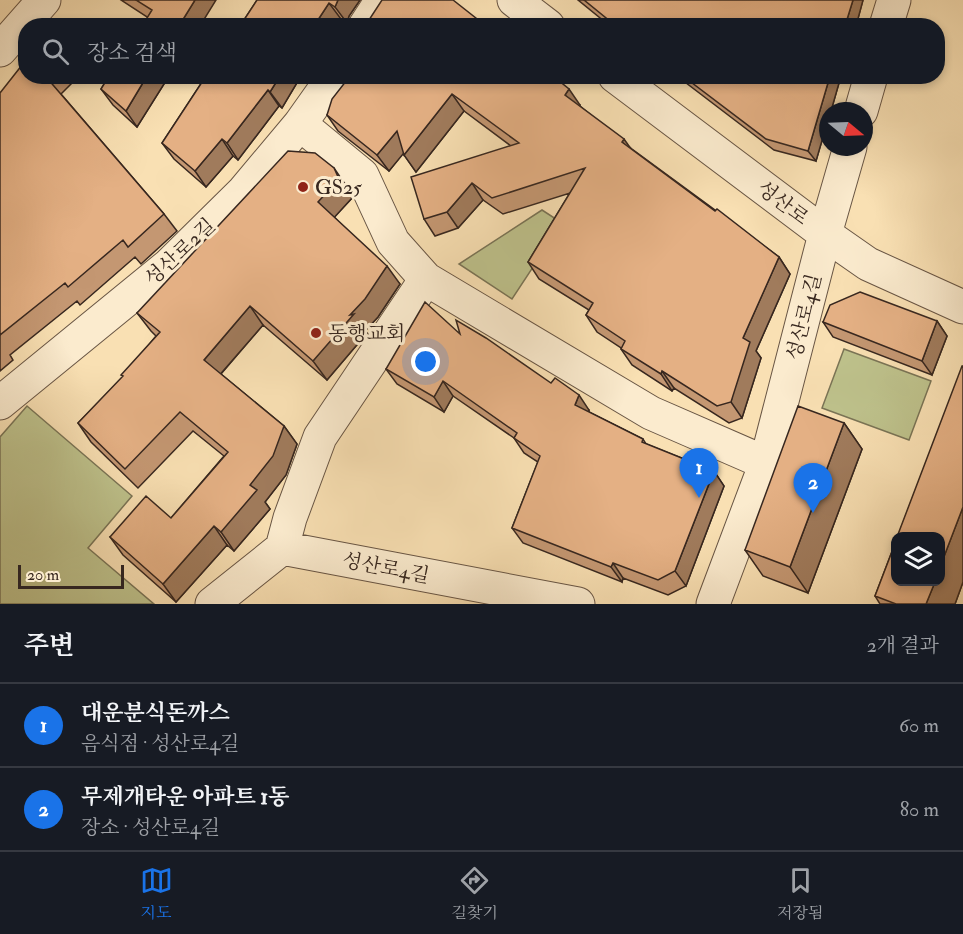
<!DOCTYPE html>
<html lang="ko">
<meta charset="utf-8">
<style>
body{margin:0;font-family:"IM FELL Double Pica","Noto Serif KR",serif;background:#242831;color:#f1f3f6}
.controls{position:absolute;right:18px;bottom:18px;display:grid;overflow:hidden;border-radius:12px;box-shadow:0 3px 9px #0003}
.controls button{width:54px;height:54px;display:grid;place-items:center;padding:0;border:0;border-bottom:2px solid #363941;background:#171b24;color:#f1f3f6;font:30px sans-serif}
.compass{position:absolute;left:819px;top:102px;width:54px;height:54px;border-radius:50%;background:#171b24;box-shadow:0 3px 9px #0003;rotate:109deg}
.scale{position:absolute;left:18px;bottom:15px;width:106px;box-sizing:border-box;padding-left:6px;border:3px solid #37271f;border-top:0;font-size:16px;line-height:21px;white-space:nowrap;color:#37271f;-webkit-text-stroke:4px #fbebce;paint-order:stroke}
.you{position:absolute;left:426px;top:362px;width:21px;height:21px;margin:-15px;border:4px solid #fff;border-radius:50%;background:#1a73e8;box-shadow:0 0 0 9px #1a73e833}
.badge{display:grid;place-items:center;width:39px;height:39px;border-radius:50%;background:#1a73e8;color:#fff;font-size:20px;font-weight:700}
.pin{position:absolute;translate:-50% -50px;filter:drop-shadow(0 2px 3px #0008)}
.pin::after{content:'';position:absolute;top:32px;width:21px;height:18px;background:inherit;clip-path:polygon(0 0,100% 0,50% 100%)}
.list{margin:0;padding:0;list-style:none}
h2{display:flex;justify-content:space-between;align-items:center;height:78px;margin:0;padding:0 24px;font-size:26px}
h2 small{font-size:20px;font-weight:400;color:#9ea1a6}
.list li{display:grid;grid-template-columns:39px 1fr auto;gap:18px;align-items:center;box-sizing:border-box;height:84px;padding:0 24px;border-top:2px solid #363941}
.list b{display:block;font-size:22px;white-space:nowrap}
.list p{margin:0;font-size:20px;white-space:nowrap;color:#9ea1a6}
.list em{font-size:20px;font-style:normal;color:#9ea1a6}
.icon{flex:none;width:33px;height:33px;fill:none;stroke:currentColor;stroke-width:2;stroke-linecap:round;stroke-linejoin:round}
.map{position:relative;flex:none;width:963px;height:604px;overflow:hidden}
.search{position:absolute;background:#171b24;box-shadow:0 3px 9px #0003;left:18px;right:18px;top:18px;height:66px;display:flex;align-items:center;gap:15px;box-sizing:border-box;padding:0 21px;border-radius:24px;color:#9ea1a6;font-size:22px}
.sheet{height:246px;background:#171b24}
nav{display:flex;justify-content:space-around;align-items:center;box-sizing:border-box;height:84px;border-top:2px solid #363941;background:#171b24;font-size:16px;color:#9ea1a6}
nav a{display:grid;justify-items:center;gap:3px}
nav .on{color:#1a73e8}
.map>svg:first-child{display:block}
.green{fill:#bec28c;stroke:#7a7456;stroke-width:1.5}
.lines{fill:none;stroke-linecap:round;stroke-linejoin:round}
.minor-casing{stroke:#685544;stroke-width:35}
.minor{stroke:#fbebce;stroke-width:33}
.wall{fill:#c49772;stroke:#37271f;stroke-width:1.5}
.shaded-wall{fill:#a07b5c;stroke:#37271f;stroke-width:1.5}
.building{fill:#e4b084;stroke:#37271f;stroke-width:1.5}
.poi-dot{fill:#8f2418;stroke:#fbebce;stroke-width:2}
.labels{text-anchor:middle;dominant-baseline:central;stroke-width:6;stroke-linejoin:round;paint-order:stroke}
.poi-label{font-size:20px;fill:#37271f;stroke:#fbebce;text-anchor:start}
.street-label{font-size:20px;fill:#37271f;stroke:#fbebce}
</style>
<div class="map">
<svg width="963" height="604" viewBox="0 0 963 604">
<rect width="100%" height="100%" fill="#f9e0b3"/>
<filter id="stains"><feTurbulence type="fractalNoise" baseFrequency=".00333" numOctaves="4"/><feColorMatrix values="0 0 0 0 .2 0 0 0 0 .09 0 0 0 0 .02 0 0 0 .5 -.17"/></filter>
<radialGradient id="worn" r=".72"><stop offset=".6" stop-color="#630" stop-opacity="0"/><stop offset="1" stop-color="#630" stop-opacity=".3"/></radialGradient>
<path class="green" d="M542 210 562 223 512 299 459 264Z
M844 349 931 381 909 440 822 408Z
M27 406 132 496 88 548 154 604H0V437Z"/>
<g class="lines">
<g class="minor-casing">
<path id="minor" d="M514 0 548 26
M365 26 382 0
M886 26 894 0
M0 50 44 0
M615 76 825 234 868 264 963 307
M861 111 871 76
M300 124 362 175 393 242 426 279 651 413 766 463
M0 403 169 265 243 192 300 124 334 76
M282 548 290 518 320 437 426 279
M212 604 282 548 578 604
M713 604 766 463 825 234 850 147"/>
</g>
<use href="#minor" class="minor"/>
</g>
<path class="wall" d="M121 0H216L147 17Z
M257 0H360L349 16 347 23 341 19 337 26H240Z
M578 0H863L856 26H610Z
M26 76H79L61 94 164 214 177 231 141 264 135 257 80 305 77 301 10 355 13 360 0 371V93Z
M109 76H169L137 127 113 105 101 89Z
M206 76H301L282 108 279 106 238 160 233 156 206 187 174 159 162 143Z
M350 76 580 105V106L632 149 779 257 790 274 756 351 761 358 742 418 729 423 674 388 672 391 632 365 621 349V348L597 332 586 315 589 310 539 279 528 262 570 193 503 214 483 200 458 228 435 236 424 219 511 146 464 111 416 172 403 153 389 171 338 131 327 115Z
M677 76H841L831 111H828V120L816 161 774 150Z
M347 187 352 198 334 217 400 284 378 317 365 331 367 333 327 380 263 325 221 374 284 426 297 444 286 475 265 502 270 509 234 551 227 545 176 602 123 555 110 537 171 518 224 456 193 431 138 488 91 442 78 423 123 377 156 336 151 331 137 313Z
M937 321 947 336 932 375 833 337 823 322Z
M460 334 589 410V412L643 439 646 444 714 471 724 486 686 586 668 595 623 578 622 582 523 543 512 528 538 462 524 453 514 438 453 396 444 412 397 384 386 369Z
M963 366V582L955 604H880L875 596Z
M844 423 862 449 808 593 763 576 745 550Z"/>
<path class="shaded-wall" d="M195 0H216L200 26H179Z
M338 0H360L349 16 347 23 335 7Z
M853 0H863L856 26H845Z
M329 3 341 19 337 26H314Z
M147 76H169L137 127 126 111Z
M280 76H301L282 108 270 92Z
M830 76H841L831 111H828V120L816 161 808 151Z
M569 89 580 105 576 111 565 95Z
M268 90 279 106 238 160 227 143Z
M452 94 464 111 416 172 404 155Z
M397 131 408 148 389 171 377 155Z
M222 139 233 156 206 187 195 171Z
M624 139 636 156 622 142Z
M334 168 347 187 352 198 331 221 318 202Z
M472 183 483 200 458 228 447 212Z
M779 257 790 274 756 351 761 358 742 418 731 402 743 338Z
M387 266 400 284 378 317 365 331 367 333 327 380 313 361 350 315Z
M250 306 263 325 217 378 204 360Z
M937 321 947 336 932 375 922 361Z
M662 371 674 388 672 391 661 374Z
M443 381 453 396 444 412 434 397Z
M579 395 589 410 586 420 575 405Z
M844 423 862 449 808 593 790 567Z
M284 426 297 444 286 475 265 502 270 509 234 551 221 532 250 485Z
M714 471 724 486 686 586 675 571Z
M963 507V582L955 604H926L935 582H940V567Z
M214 526 227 545 176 602 163 584Z
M613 563 623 578 622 582 611 567Z"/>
<path class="building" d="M136 0H195L179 26H142L152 10Z
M257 0H338L335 7 329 3 314 26H240Z
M382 0H453L486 26H363L369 20Z
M584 0H853L845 26H616Z
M26 60V76H49L47 78 164 214 128 247 123 240 68 287 65 283 0 335V93Z
M109 76H147L126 111 101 89Z
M206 76H280L270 92 268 90 227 143 222 139 195 171 162 143Z
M350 76H553L569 89 565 95 624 139 622 142 715 211 717 209 779 257 743 338 750 342 731 402 717 406 662 371 661 374 621 349 625 341 586 315 593 303 528 262 585 168 492 198 472 183 447 212 424 219 411 177 519 143 452 94 404 155 397 131 377 155 327 115 332 99Z
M683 76H830L808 151 766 139Z
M288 151 315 153 334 168 339 179 318 202 387 266 365 299 350 315 354 314 313 361 250 306 204 360 284 426 273 456 250 485 257 490 221 532 214 526 163 584 110 537 146 496 171 518 228 452 180 412 125 469 78 423 123 376 121 375 160 332 137 313Z
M860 292 937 321 922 361 823 322 830 305Z
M425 302 460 334 456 320 486 338 551 383 555 378 579 395 575 405 643 439 642 442 714 471 675 571 658 580 613 563 611 567 512 528 540 456 514 438 517 433 443 381 434 397 386 369Z
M962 366H963V507L940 567V537H897Z
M798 406 844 423 790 567 745 550Z
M896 541V582H935L926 604H896L875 596Z"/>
<g class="poi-dot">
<circle cx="303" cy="187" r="6"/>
<circle cx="316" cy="333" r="6"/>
</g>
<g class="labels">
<g class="poi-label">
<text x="315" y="187">GS25</text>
<text x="328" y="333">동행교회</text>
</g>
<g class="street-label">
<text transform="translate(783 203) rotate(37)">성산로</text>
<text transform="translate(180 252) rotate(-43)">성산로2길</text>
<text transform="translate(804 317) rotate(-76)">성산로4길</text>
<text transform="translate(386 568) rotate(11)">성산로4길</text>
</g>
</g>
<rect width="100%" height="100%" filter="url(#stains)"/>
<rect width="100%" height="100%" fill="url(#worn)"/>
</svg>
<div class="controls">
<button><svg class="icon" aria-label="layers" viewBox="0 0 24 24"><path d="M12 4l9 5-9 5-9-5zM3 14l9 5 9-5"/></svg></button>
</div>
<svg class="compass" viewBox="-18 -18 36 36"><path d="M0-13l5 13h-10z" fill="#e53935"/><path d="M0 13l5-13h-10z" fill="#9ea1a6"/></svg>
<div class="scale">20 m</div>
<div class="you"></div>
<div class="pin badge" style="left:699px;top:498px">1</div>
<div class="pin badge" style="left:813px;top:513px">2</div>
<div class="search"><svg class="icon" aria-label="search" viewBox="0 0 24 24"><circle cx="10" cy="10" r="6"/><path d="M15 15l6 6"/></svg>장소 검색</div>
</div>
<section class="sheet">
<h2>주변<small>2개 결과</small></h2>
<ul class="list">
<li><span class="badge">1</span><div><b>대운분식돈까스</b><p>음식점 · 성산로4길</p></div><em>60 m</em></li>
<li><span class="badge">2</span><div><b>무제개타운 아파트 1동</b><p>장소 · 성산로4길</p></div><em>80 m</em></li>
</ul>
</section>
<nav>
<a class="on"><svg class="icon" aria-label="map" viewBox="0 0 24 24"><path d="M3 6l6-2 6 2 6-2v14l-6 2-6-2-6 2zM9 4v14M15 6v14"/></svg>지도</a>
<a><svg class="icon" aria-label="directions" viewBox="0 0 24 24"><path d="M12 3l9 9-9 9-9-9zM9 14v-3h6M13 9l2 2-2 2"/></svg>길찾기</a>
<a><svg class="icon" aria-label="saved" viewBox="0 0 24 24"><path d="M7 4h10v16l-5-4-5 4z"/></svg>저장됨</a>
</nav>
